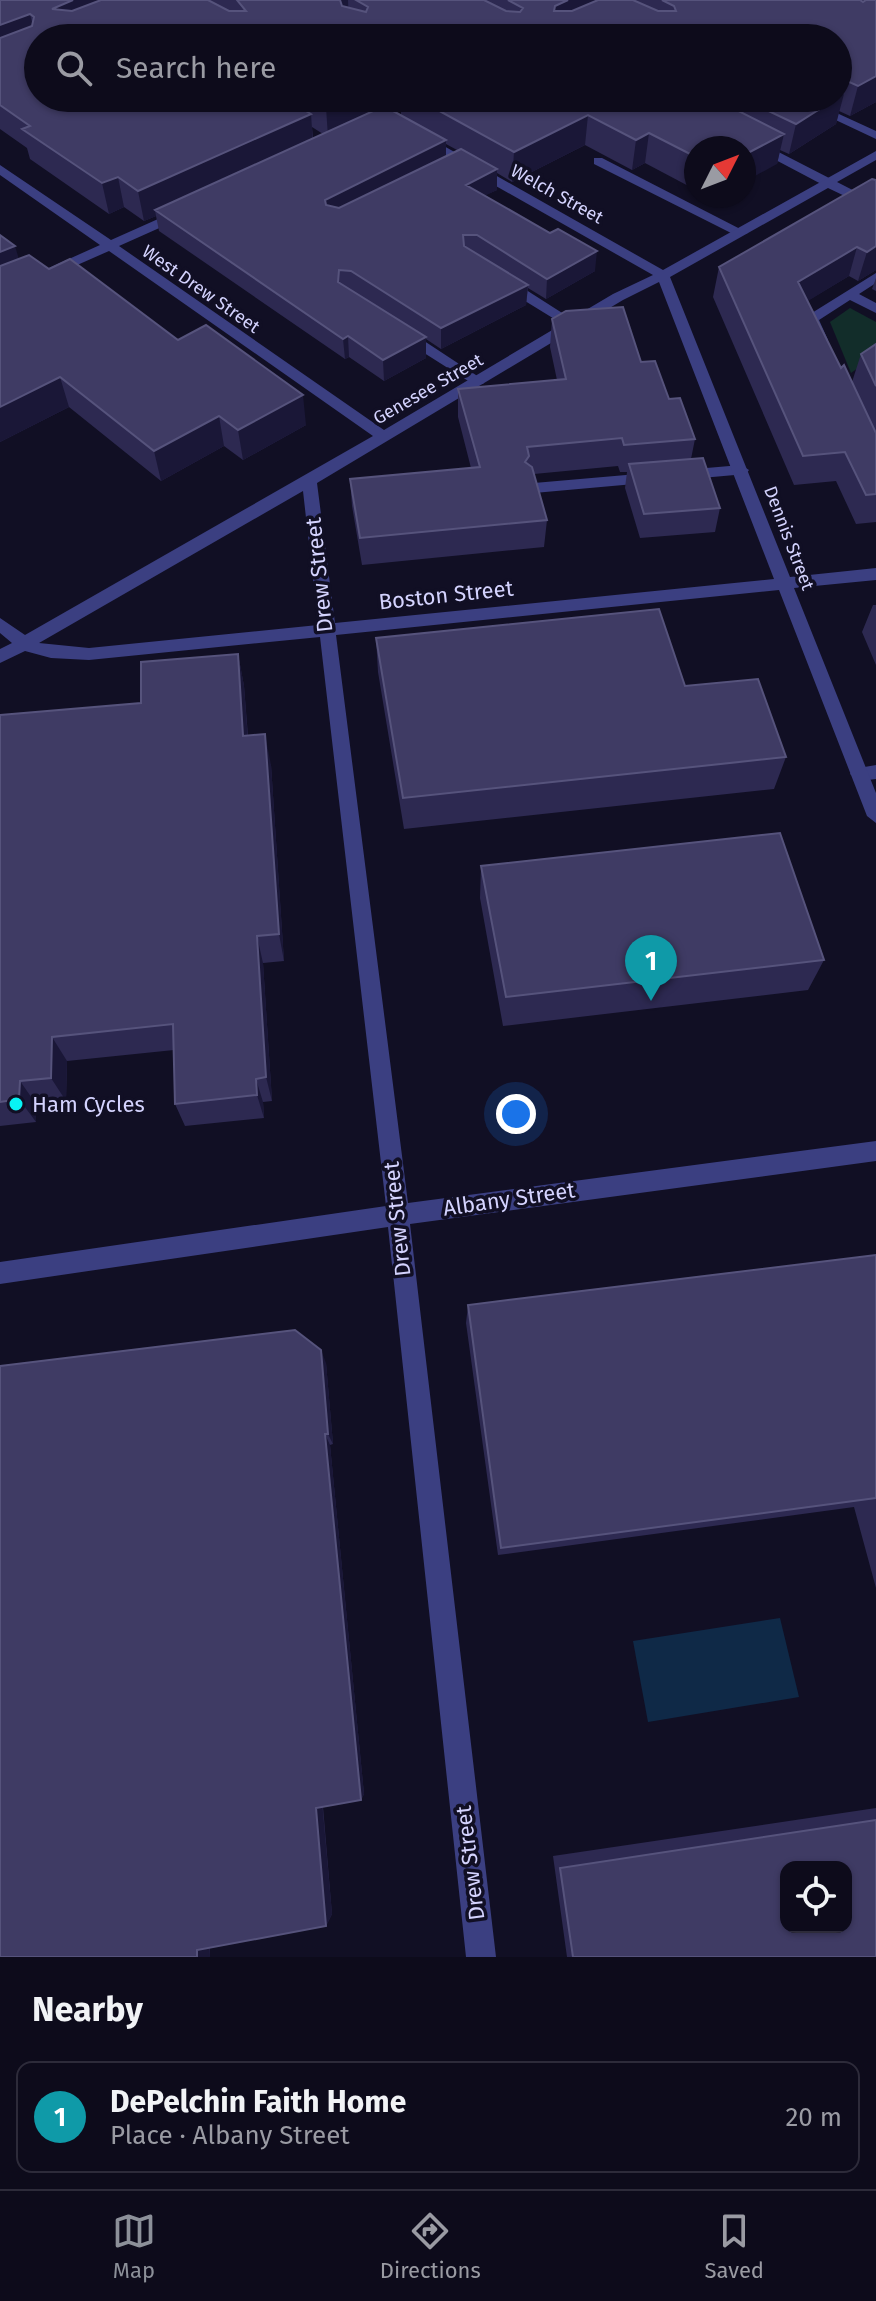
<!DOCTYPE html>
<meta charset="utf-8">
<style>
body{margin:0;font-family:"Fira Sans",sans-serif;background:#1b1928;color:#f1f3f6}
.controls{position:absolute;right:24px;bottom:24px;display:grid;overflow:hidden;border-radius:16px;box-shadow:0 2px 6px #0004}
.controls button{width:72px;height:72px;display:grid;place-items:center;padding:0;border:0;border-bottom:2px solid #2d2b3a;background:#0d0b1b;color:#f1f3f6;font:40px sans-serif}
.compass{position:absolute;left:684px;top:136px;width:72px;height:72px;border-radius:50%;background:#0d0b1b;box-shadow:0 2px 6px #0004;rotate:48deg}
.you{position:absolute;left:516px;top:1114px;width:28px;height:28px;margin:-20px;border:6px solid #fff;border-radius:50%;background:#1a73e8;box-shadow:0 0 0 12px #1a73e833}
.badge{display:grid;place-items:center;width:52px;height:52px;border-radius:50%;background:#8c9099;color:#fff;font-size:26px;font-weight:700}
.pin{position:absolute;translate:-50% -66px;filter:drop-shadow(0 2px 4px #0008)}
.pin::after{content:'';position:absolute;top:42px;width:28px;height:24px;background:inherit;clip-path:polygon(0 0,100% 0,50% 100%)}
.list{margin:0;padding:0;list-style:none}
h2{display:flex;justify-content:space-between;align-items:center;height:104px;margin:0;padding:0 32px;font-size:34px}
h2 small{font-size:26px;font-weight:400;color:#9a9ba3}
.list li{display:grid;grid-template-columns:52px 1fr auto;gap:24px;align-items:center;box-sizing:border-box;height:112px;margin:0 16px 16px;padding:0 16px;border:2px solid #2d2b3a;border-radius:16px}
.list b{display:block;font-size:30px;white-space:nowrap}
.list p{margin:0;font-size:26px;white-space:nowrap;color:#9a9ba3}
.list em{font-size:26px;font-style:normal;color:#9a9ba3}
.icon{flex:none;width:44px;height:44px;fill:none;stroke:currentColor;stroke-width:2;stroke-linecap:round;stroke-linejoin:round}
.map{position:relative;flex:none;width:876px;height:1957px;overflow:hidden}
.search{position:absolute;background:#0d0b1b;box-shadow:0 2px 6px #0004;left:24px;right:24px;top:24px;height:88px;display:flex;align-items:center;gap:20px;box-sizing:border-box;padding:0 28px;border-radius:44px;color:#9a9ba3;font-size:30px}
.sheet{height:232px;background:#0d0b1b}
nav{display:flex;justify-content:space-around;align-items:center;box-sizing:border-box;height:112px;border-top:2px solid #2d2b3a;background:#0d0b1b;font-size:22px;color:#9a9ba3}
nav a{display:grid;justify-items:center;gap:4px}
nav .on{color:#8c9099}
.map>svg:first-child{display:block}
.green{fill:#122d2a}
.water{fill:#0f2947}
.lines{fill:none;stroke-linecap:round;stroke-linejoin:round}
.lane{fill:#3b3f81;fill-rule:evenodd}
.street{fill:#3b3f81;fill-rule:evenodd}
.wall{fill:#2d2951;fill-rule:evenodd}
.shaded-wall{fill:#1a1737}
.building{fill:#3f3b64;stroke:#56537c;stroke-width:2;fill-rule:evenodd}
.poi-dot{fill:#08f3f5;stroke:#110f24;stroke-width:3}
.labels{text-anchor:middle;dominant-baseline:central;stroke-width:7;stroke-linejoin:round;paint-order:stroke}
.far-street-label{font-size:18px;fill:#d4d3fe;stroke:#110f24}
.street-label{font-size:22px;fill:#d4d3fe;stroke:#110f24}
.poi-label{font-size:22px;fill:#d4d3fe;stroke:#110f24;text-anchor:start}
</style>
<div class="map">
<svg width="876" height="1957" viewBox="0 0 876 1957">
<rect width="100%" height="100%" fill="#110f24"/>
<path class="green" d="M850 308 876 322V355L851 373 830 322Z"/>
<path class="water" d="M780 1618 799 1697 648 1722 633 1641Z"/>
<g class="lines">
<path class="lane" d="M757 141 833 180 835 183 825 186 753 148 751 145Z
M594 158H602L748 233 737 236 594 164Z
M876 273V283L859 294 876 303V313L850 300 819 320 828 340 816 343 805 319 807 316Z
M499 279H509L581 325 569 328 499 285Z
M404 330 409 331 485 381 483 384H473L399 337 397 334Z
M741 465 749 470 746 474 534 493 526 488 534 483Z
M876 765V779L859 781 850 774 853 769Z"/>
<path class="street" d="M789 98H804L876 131V139Z
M420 137H428L663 270 876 151V160L837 182 876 202V211L828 188 670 277 790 577 876 568V580L794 588 876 793V823L867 816 779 590 336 635 408 1203 876 1141V1161L410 1224 496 1957H466L388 1227 0 1284V1262L386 1206 320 637 89 660 51 658 25 651 0 663V649L12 643 0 633V618L25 635 373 436 109 251 0 299V290L100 245 0 175V165L111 240 176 211H184V217L119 246 384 430 613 294 653 275 420 143ZM659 282 774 579 335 623 317 483 623 300ZM303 491 318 625 89 648 39 643Z"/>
</g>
<path class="wall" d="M0 0H876V102L850 116 839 111 836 124 789 154 780 150 777 164 696 148V190L645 163 632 170 585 145 512 182 497 173V190L485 195 595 271 546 299 528 288 526 305 441 349 426 339V358L384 381 349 357 345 359 159 231 156 216 144 221 124 207 109 214 30 159 27 148 0 129ZM38 38H838V98H38ZM370 102 381 108 370 112ZM401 104V116L390 109 393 108ZM312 127 323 134 313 138ZM446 144 457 150 446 156Z
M876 180V270L858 281 849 276 807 301 841 368 852 382 861 354 876 344V522L856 524 836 481 794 485 713 297 719 267Z
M0 235 19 259 49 269 178 340 306 425 243 460 224 446 161 481 69 407 0 442Z
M876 278V291L872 289Z
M552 319 641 362 669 399 695 439 691 459 720 508 715 532 640 538 625 488 627 472H620L618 466 534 474 547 520 544 547 362 565 352 506 350 479 471 468 458 417V389L557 380 550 347Z
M873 605H876V665L862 632Z
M376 638 685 686 786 757 774 789 404 829 378 672Z
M238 654 244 686 248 736 271 765 284 961 263 963 272 1101 263 1102 264 1118 185 1126 175 1104 174 1050 67 1061 66 1101 36 1104V1122L0 1126V715L141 703Z
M481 866 824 960 808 990 503 1026 480 898Z
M876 1255V1588L854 1507 498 1555 466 1323 468 1305Z
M326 1363 333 1444 330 1445 364 1794 361 1800 323 1807 332 1914 326 1926 210 1947V1957H0Z
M876 1808V1957H567L553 1856Z"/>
<path class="shaded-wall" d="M73 0H142L60 38 52 9Z
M340 0H348L349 24Z
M568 0H599L552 38 555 6Z
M30 14 37 43 0 57V25Z
M876 76V102L850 116 858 86Z
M844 94 836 124 789 154 796 124Z
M346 98H370L371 118 328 137 326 107Z
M386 98H401V104L386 111Z
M311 114 313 144 155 210 156 216 144 221 138 191Z
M588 115 585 145 512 182 514 152Z
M649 133 645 163 632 170 636 140Z
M784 134 777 164 744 182V155Z
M446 140V161L327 220 325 200Z
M497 169V190L466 205V185Z
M118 177 124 207 109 214 102 183Z
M15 246 24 276 0 287V252Z
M876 246V270L858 281 867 252Z
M857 247 849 276 790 312 798 282Z
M597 251 595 271 546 299 547 279Z
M528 285 526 305 441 349V328Z
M348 336 349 357 345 359 343 339Z
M426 337V358L384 381 383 360Z
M60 377 69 407 0 442V407Z
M303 395 306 425 243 460 238 430Z
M219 416 224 446 161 481 154 451Z
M238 654 244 686 250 767 243 736Z
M265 734 271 765 284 961 279 934Z
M257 936 263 963 272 1101 266 1077Z
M52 1037 67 1061 66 1101 51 1078Z
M256 1079 263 1102 264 1118 257 1095Z
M20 1081 36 1104V1122L19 1099Z
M321 1350 326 1363 333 1444 328 1434Z
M325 1434 330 1445 364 1794 361 1800Z
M322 1801 332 1914 326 1926 316 1808Z
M209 1936 210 1957H197V1950Z"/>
<path class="building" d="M0 0H73L52 9 72 11 101 0H208L229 11H246L237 0H340L342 6 366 12 368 7 356 0H484L506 11 520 12 523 8 508 0H568L555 6 554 11H572L598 0H633L658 11H676L674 6 662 0H860L863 2 866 0H876V76L858 86 838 77V38H38V98H284L311 114 138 191 118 177 102 183 22 129 30 126 0 105V38L32 26 34 17 30 14 0 25Z
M311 98H346L326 107Z
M416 98H713L784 134 744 155V148H696V157L649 133 636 140 588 115 514 152Z
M741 98H837L796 124Z
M384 106 446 140 325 200 326 205 339 208 461 149 497 169 466 185 550 233 558 229 597 251 547 279 477 235H463L464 246 528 285 441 328 351 271 339 270 338 282 426 337 383 360 348 336 343 339 155 210Z
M872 179 876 180V246L867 252 857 247 798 282 841 368 844 365 876 433V494L866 495 845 452 803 456 719 267Z
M0 235 15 246 0 252Z
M29 255 49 269 70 259 178 340 206 325 303 395 238 430 219 416 154 451 60 377 0 407V266Z
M623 307 641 362 655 361 669 399 680 398 695 439 624 445 622 438 527 447 529 456 525 462 532 467 547 520 360 538 350 479 480 467 458 389 566 379 552 319 566 311Z
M876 344V386L861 354Z
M703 458 720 508 644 514 629 464Z
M659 609 685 686 758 679 786 757 403 798 376 638Z
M238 654 243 736 265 734 279 934 257 936 266 1077 256 1079 257 1095 175 1104 173 1024 52 1037 51 1078 20 1081 19 1099 0 1102V715L141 703V662Z
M780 833 824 960 506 997 481 866Z
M876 1255V1498L501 1548 468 1305Z
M295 1330 321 1350 328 1434H325L361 1800 316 1808 326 1926 197 1950V1957H0V1366Z
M876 1820V1957H573L560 1868ZM786 1867H846V1927H786Z"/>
<circle class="poi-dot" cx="16" cy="1104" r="8"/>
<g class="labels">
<g class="far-street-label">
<text transform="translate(557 194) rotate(29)">Welch Street</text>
<text transform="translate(201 289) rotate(35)">West Drew Street</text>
<text transform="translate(428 389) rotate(-30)">Genesee Street</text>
<text transform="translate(789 538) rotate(69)">Dennis Street</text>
</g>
<g class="street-label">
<text transform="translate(319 575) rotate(-96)">Drew Street</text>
<text transform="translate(446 595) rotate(-6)">Boston Street</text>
<text transform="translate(509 1199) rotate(-8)">Albany Street</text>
<text transform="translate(397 1219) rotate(-96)">Drew Street</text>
<text transform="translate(470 1863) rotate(-97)">Drew Street</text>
</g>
<g class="poi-label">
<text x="32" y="1104">Ham Cycles</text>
</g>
</g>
</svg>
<div class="controls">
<button><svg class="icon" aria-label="locate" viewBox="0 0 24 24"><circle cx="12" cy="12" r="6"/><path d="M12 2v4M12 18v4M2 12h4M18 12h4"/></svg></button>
</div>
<svg class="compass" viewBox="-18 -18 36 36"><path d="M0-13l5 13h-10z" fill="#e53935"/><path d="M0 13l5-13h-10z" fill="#9a9ba3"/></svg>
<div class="you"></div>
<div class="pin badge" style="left:651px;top:1001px;background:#0f9aa8">1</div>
<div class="search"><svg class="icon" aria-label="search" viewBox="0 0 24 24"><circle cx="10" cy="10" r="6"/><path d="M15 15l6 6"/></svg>Search here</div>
</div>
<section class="sheet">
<h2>Nearby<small></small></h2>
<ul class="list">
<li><span class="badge" style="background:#0f9aa8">1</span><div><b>DePelchin Faith Home</b><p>Place · Albany Street</p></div><em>20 m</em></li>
</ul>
</section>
<nav>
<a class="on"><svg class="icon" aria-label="map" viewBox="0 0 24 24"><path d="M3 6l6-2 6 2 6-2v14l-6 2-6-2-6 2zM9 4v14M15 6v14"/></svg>Map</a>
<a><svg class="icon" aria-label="directions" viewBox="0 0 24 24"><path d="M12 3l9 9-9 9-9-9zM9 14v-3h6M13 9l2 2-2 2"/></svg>Directions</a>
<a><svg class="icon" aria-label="saved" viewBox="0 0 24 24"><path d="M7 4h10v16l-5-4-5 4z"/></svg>Saved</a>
</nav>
